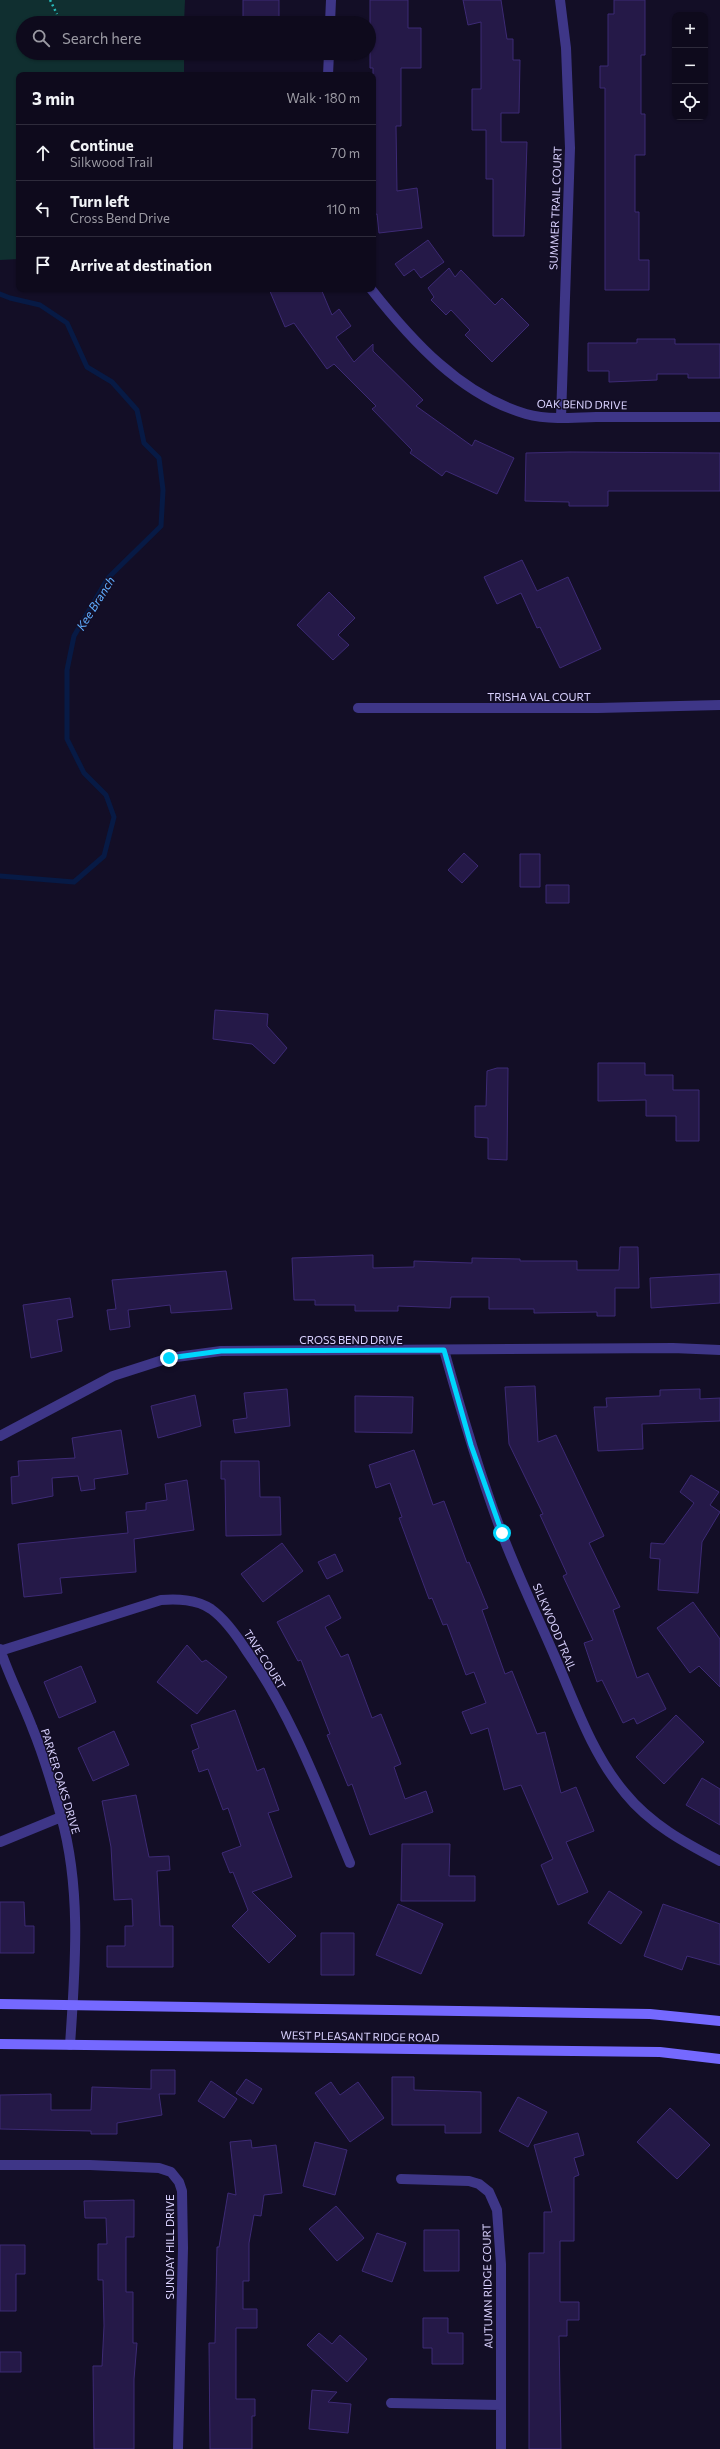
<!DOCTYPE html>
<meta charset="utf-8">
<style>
body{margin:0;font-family:Commissioner,sans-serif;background:#1c1829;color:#f1f3f6}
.controls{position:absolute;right:12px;top:12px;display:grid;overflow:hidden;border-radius:8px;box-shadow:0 1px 3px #0004}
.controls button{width:36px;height:36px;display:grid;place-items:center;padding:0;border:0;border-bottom:1px solid #2e2b3b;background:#0e0a1c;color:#f1f3f6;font:20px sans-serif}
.stop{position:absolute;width:12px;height:12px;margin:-9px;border:3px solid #00d6fd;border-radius:50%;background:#fff}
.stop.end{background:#00d6fd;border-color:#fff;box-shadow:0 1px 4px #0008}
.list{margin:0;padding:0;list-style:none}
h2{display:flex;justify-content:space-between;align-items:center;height:52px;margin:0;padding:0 16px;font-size:17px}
h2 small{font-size:13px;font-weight:400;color:#9b9aa3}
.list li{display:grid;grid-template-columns:26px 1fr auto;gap:12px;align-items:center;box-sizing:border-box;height:56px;padding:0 16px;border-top:1px solid #2e2b3b}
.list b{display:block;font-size:15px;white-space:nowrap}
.list p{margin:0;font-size:13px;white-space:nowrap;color:#9b9aa3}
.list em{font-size:13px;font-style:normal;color:#9b9aa3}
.icon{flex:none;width:22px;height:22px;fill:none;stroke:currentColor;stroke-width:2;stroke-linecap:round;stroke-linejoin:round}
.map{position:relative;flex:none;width:720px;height:2449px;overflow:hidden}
.search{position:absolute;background:#0e0a1c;box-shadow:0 1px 3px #0004;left:16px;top:16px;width:360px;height:44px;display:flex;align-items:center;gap:10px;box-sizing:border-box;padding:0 14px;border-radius:22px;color:#9b9aa3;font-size:15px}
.panel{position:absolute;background:#0e0a1c;box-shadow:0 1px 3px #0004;left:16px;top:72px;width:360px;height:220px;border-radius:8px}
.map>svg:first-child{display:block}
.green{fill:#102f30}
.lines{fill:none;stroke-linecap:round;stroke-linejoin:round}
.stream{stroke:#071a45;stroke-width:5}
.building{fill:#251948;stroke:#3d2a75}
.path{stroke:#29bcbc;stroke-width:2.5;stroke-dasharray:2 3;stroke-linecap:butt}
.minor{stroke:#3e3687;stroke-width:10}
.secondary{stroke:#7569ff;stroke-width:10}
.route{stroke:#00d6fd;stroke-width:5}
.labels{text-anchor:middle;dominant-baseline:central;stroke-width:3;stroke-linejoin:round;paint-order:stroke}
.street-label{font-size:11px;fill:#dad2ff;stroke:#130e26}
.water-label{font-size:12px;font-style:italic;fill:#60adff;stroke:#130e26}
</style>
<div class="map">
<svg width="720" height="2449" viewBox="0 0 720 2449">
<rect width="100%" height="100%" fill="#130e26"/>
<path class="green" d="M0 0H185L184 23H23V53H184V75H19V259L0 260Z"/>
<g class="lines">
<path class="stream" d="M0 294 10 298 40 305 67 323 87 367 112 382 137 410 144 443 159 458 163 490 161 526 108 578 74 636 67 670V739L84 773 106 795 114 817 104 856 74 882 0 876"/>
</g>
<path class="building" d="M243 0H279V23H243Z
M370 0H408V28H421V68H401V126H396L397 191 417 188 422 228 379 233 377 214 373 215V68H370Z
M463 0H501L507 39H513V60H520L519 113H501V142H527L524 236H493V179H486V130H472V89H481V22L468 25Z
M614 0H645V55H641V114H645V155H635V212H639V260H649V290H605V88H600V66H608V14H614Z
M428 240 444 262 421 278 414 269 404 276 395 264Z
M449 268 455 277 461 270 495 305 502 298 529 325 492 362 465 335 470 330 451 310 446 315 431 300 434 297 428 288Z
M269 289H321L332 315 339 309 351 326 336 337 354 362 373 344V351L423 400 416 406 472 446 475 440 514 458 497 494 446 471 442 476 410 453 412 450 372 409 376 406 334 364 327 369 294 323 285 327Z
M637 339H675V344H720V378H688V374H657V380L609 382V371H588V343H637Z
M570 452 720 453V491H608V506H569V502L525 501 526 453Z
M522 560 537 591 568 577 601 649 560 668 540 627 537 628 521 593 497 604 484 577Z
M329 592 355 618 338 635 349 645 333 660 297 625Z
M464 853 478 866 462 883 448 870Z
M520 854H540V887H520Z
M546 885H569V903H546Z
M215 1010 268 1014 267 1026 287 1048 274 1064 252 1044 213 1039Z
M598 1063H645V1075H673V1090H699V1141H676V1116H646V1100L598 1101Z
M497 1068H508L507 1160 488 1159V1138L475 1137V1106H486L487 1071Z
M620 1247H638L639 1288H615V1316H597V1312L534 1313V1309H489V1297H451L450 1308 398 1306V1311H355V1305H315V1300H294L292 1258 373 1255V1268L414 1267V1261L472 1263V1258L520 1259V1261H577V1270H619Z
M226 1271 232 1309 171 1313 170 1305 128 1310 130 1327 110 1330 107 1310 116 1309 112 1280Z
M720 1274V1303L651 1308 650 1278Z
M70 1298 73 1317 57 1320 62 1351 31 1358 23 1305Z
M535 1386 538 1442 556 1435 604 1536 589 1543 620 1607 613 1610 637 1678 648 1673 666 1709 637 1724 634 1718 623 1723 602 1680 597 1682 584 1643 593 1640 563 1576 567 1574 540 1515 543 1514 509 1444 505 1387Z
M287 1389 290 1426 235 1433 233 1420 247 1418 244 1393Z
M700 1389V1399L720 1398V1421L642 1424 643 1449 598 1451 594 1407H607L606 1398 660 1396V1390Z
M195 1395 201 1426 158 1438 151 1406Z
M355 1396 413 1397 412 1433 355 1432Z
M121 1430 128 1474 94 1479 95 1489 81 1491 78 1476 52 1478 53 1496 12 1504 11 1477 19 1476 18 1461 75 1458 72 1438Z
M414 1450 433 1505 444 1501 467 1563 469 1562 488 1608 482 1610 505 1674 512 1671 537 1734 545 1732 561 1793 576 1787 594 1831 566 1842 588 1892 558 1905 541 1865 553 1859 521 1785 504 1790 488 1728 471 1734 462 1712 486 1703 474 1672 466 1675 447 1624 443 1625 432 1598 429 1599 399 1518 402 1517 390 1483 376 1488 369 1465Z
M221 1461H259L260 1497H280L281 1535 226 1536 225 1479H221Z
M691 1475 719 1492 710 1505 720 1512 702 1542 698 1593 658 1590 660 1559 650 1558 651 1543 664 1544 694 1503 680 1492Z
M187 1480 194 1530 134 1539 136 1572 60 1578 62 1593 24 1597 18 1544 128 1533 126 1512 146 1510V1503L167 1500 165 1484Z
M282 1543 303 1571 263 1602 241 1574Z
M335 1554 343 1571 327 1579 318 1562Z
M329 1595 341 1618 325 1627 341 1657 348 1654 372 1718 381 1714 401 1764 394 1767 405 1799 426 1791 433 1812 370 1835 352 1784 348 1786 327 1735 330 1734 301 1660 298 1661 277 1622Z
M693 1602 720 1639V1687L699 1666 690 1673 657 1628Z
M187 1645 202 1662 206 1660 227 1677 197 1714 157 1682Z
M81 1666 96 1702 59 1718 44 1682Z
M235 1710 257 1771 264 1768 279 1810 268 1813 292 1877 252 1892 296 1936 269 1963 232 1926 248 1910 233 1872 230 1873 222 1853 241 1846 228 1808 223 1810 208 1769 199 1772 192 1751 199 1748 191 1725Z
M676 1715 704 1742 664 1784 636 1757Z
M114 1731 129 1765 93 1781 78 1748Z
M702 1778 720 1789V1825L686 1805Z
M136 1795 149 1857 169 1856 170 1870 157 1871 160 1926H173V1967H107V1946H125V1926H133L132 1899 114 1900 111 1847 102 1801Z
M402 1844H450L449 1876H475V1901H401Z
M609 1891 642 1912 621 1944 588 1923Z
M0 1902H24L25 1926H34V1953H0Z
M398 1904 443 1924 421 1974 376 1955Z
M663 1904 720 1924V1965L687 1956 682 1970 644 1956Z
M321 1933H354V1975H321Z
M151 2070H175V2094H159L162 2115 117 2123V2134H91V2131L0 2129V2095L51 2094V2110H91L92 2087 151 2089Z
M392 2077H414V2090L481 2092V2133H445V2125H392Z
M246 2079 262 2089 253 2104 236 2093Z
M211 2081 237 2099 224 2118 198 2101Z
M331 2082 340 2095 358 2082 384 2118 350 2142 315 2093Z
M518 2097 547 2112 528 2147 499 2131Z
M670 2108 710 2145 677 2179 637 2142Z
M578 2133 584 2155 574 2158 579 2175 574 2177V2241H560V2302H579V2320H567V2336H559L561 2449H529V2253H544V2212H552L534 2145Z
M251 2140 252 2148 276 2145 282 2193 264 2195 261 2216 254 2215 249 2243V2281H243V2309H257V2328H236V2399H255V2416H252V2449H210L209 2343H215L217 2247H219L228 2193 236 2195 230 2142Z
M315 2142 347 2150 335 2195 303 2186Z
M134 2200V2237H126V2292H133V2343H137L134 2379V2449H94L93 2366H102L104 2326 103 2280H98V2244H107L106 2218H85L84 2201Z
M336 2206 364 2238 337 2261 309 2229Z
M424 2230H459V2271H424Z
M377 2233 406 2243 392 2282 362 2271Z
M0 2245H25V2274H16V2311H0Z
M423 2318H448V2333H463V2364H432V2348H423Z
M319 2333 332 2344 340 2335 367 2359 347 2382 307 2345Z
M0 2352H21V2372H0Z
M312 2390 337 2392 328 2402 351 2404 348 2433 309 2429Z"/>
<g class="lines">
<path class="path" d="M50 0 57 14"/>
<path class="minor" d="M560 0 566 48 570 148 561 418
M330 23 331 0
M328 75 329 53
M371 289C412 341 461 395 526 414 548 420 574 418 596 417 637 417 679 417 720 417
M358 708H598L720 705
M444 1350C461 1411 479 1472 501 1531 517 1574 537 1615 555 1657 575 1703 592 1754 625 1793 650 1824 685 1843 720 1861
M0 1436 113 1376 169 1358 221 1351 673 1348 720 1350
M0 1649C9 1676 22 1701 32 1727 44 1756 53 1787 61 1816 82 1890 75 1970 70 2045
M0 1651 161 1600C177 1599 196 1599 211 1609 225 1619 237 1636 246 1650 292 1715 320 1791 350 1863
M0 1842 61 1817
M0 2165H90L159 2168 171 2172 179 2182 182 2191 183 2248 178 2449
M401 2179 469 2181 479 2184 489 2192 497 2210 501 2264V2449
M391 2403 501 2405"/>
<path class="secondary" d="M0 2004 650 2014 720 2021
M0 2044 660 2052 720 2059"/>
</g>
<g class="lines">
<path class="route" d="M169 1358 221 1351 444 1350 471 1445 502 1533"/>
</g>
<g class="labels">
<g class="street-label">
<text transform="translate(555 208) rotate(-88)">SUMMER TRAIL COURT</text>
<text transform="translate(582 404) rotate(1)">OAK BEND DRIVE</text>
<text x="539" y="696">TRISHA VAL COURT</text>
<text x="351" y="1339">CROSS BEND DRIVE</text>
<text transform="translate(555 1627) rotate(67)">SILKWOOD TRAIL</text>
<text transform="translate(265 1659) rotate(58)">TAVE COURT</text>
<text transform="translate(61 1781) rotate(73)">PARKER OAKS DRIVE</text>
<text transform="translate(360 2036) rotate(1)">WEST PLEASANT RIDGE ROAD</text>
<text transform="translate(169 2247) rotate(-90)">SUNDAY HILL DRIVE</text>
<text transform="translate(487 2286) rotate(-91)">AUTUMN RIDGE COURT</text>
</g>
<g class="water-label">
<text transform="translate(95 603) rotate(-58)">Kee Branch</text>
</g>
</g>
</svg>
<div class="controls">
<button>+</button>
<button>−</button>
<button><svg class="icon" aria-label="locate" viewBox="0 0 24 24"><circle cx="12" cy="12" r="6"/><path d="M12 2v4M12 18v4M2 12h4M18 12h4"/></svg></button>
</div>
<div class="stop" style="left:502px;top:1533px"></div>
<div class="stop end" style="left:169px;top:1358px"></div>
<div class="search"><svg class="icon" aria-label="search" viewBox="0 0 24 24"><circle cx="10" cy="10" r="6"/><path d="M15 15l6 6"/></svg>Search here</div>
<section class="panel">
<h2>3 min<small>Walk · 180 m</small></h2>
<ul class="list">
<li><svg class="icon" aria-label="ahead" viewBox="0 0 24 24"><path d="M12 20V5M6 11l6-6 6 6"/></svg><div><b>Continue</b><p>Silkwood Trail</p></div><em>70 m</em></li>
<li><svg class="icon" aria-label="left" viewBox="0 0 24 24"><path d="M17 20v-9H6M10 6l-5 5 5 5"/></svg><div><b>Turn left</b><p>Cross Bend Drive</p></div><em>110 m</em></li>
<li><svg class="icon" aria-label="arrive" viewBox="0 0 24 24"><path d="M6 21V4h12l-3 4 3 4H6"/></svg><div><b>Arrive at destination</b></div></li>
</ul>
</section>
</div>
